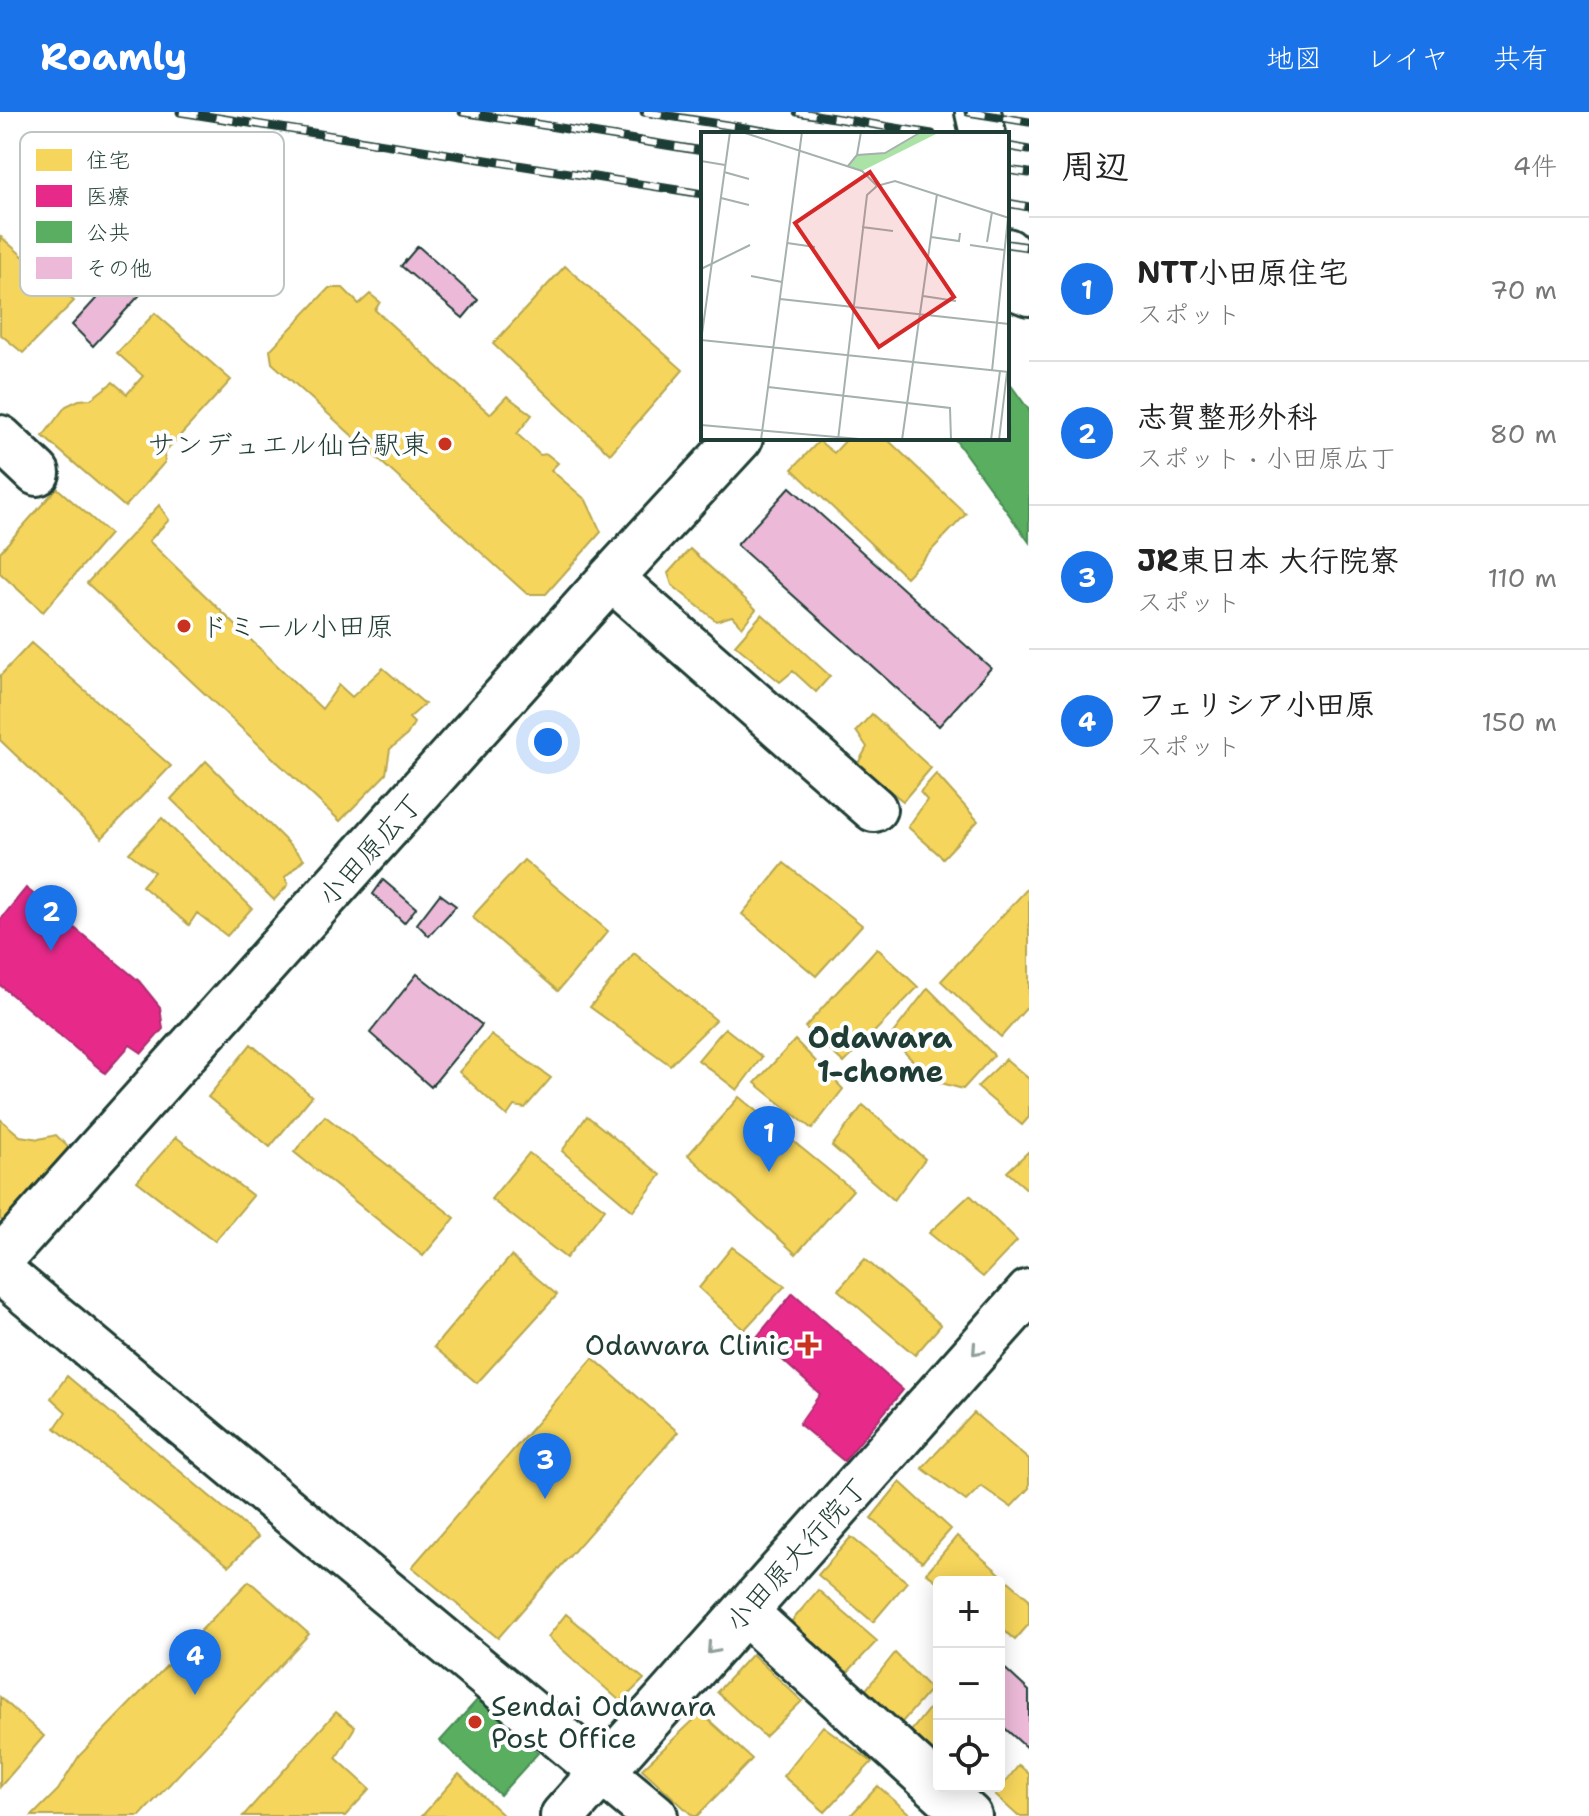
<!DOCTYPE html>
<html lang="ja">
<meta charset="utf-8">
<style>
body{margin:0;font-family:"Shantell Sans","Klee One",sans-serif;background:#f6f6f6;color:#222}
.controls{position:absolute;right:24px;bottom:24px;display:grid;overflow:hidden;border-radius:8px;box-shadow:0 4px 20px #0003}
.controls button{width:72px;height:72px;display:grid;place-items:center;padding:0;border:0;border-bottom:2px solid #e0e0e0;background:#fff;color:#222;font:40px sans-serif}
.you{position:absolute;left:548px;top:630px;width:28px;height:28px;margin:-20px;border:6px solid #fff;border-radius:50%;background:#1a73e8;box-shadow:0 0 0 12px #1a73e833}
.badge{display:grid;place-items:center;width:52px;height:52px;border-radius:50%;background:#1a73e8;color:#fff;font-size:26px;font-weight:700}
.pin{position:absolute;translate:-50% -66px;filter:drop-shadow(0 2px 4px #0008)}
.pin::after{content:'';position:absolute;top:42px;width:28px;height:24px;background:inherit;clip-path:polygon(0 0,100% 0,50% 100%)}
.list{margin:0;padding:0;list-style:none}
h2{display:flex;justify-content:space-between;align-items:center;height:104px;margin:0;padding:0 32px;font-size:34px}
h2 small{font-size:26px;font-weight:400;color:#767676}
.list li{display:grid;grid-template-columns:52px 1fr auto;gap:24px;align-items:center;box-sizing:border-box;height:144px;padding:0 32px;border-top:2px solid #e0e0e0}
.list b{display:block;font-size:30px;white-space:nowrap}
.list p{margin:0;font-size:26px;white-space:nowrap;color:#767676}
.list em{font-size:26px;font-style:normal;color:#767676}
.icon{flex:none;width:44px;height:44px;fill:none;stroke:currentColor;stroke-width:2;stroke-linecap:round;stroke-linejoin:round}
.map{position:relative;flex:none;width:1029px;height:1704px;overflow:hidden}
header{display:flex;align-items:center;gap:48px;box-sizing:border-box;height:112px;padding:0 40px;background:#1a73e8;color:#fff}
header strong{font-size:38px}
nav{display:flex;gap:44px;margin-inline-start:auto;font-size:28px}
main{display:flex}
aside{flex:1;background:#fff}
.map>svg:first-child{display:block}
.homes{fill:#f6d55c;stroke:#b6a750;stroke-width:2}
.health{fill:#e7298a;stroke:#ab2f70;stroke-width:2}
.public{fill:#5aae61;stroke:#488c54;stroke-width:2}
.building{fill:#ecbad8;stroke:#1f3d34;stroke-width:2}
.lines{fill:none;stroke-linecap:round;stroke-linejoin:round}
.minor-casing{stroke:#1f3d34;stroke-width:50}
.minor{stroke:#fff;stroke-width:44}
.rail-casing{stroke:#1f3d34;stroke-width:9}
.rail{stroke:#fff;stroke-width:6;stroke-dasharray:18;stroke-linecap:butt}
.oneway{stroke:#8f9e9a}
.poi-dot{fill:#c8321e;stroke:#fff;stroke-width:3}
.labels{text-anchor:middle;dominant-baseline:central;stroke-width:8;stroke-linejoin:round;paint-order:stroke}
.poi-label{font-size:28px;fill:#1f3d34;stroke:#fff;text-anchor:end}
.street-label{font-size:28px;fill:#1f3d34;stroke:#fff}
.neighbourhood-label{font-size:30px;font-weight:bold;fill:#1f3d34;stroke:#fff}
.inset-road{fill:none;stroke:#a5b1ae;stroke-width:2}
.view{fill:#d62828;fill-opacity:0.15;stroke:#d62828;stroke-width:4}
.inset-edge{fill:none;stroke:#1f3d34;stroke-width:4}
.key{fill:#fff;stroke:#bcc5c2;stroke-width:2}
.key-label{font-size:22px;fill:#1f3d34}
</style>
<header>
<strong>Roamly</strong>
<nav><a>地図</a><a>レイヤ</a><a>共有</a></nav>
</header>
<main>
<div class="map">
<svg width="1029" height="1704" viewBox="0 0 1029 1704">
<rect width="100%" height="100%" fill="#fff"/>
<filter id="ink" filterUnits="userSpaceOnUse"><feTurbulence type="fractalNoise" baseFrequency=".0125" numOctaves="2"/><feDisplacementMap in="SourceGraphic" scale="16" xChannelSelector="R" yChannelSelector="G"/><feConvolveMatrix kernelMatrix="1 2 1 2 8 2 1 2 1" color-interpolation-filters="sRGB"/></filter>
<g filter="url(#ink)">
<path class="homes" d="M0 124 74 189 23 241 0 222Z
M565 154 683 258 610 342 493 232Z
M329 176H343L359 192 370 182 380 190 375 198 490 302 507 284 532 303 517 322 540 343 547 342 558 351 551 358 586 388 601 420 546 482H527L272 251 270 238Z
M155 201 231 268 164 341 165 350 125 395 43 324 66 294 79 288 91 287 113 270 127 282 143 264 117 241Z
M848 326H886L966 402 906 465 792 357 819 329 834 341Z
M57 376 110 422 43 500 0 461V440Z
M159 393 169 408 149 429 322 597 339 573 352 585 383 556 425 592 409 606 414 611 407 623 390 637 386 662 340 709 87 471Z
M690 437 756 497 742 515 732 504 716 509 672 473 668 461Z
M762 502 830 564 816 580 793 559 780 570 735 533Z
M31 531 171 654 102 726 0 628V564Z
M872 602 931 656 903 689 857 653 867 635 856 619Z
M206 649 304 747 285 765 288 773 274 788 171 687Z
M936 662 978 709 943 746 908 715 927 688 920 680Z
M162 706 252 796 227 824 197 801 189 813 142 774 154 760 129 741Z
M524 748 608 819 558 879 472 805Z
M784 751 862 813 816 864 742 802Z
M1029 775V893L1001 925 941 869Z
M877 836 918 875 844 951 805 915Z
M634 841 716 908 670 953 590 895Z
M928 876 994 943 963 977 931 968 890 925Z
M725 916 762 945 737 978 698 948Z
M491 923 551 966 525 996 514 994 507 1004 459 960Z
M795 928 843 977 812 1017 755 971Z
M251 932 312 984 270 1035 208 985Z
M1006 947 1029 967V1005L1022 1013 977 975Z
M739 985 853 1078 796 1142 688 1043Z
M863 993 925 1047 894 1088 832 1034Z
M325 1004 455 1106 423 1144 294 1040Z
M587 1004 661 1063 633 1099 562 1039Z
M0 1007 20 1024 39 1027 56 1023 74 1041 10 1116 0 1107Z
M176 1025 253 1084 215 1129 137 1069Z
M1029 1039V1079L1007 1060Z
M529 1041 605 1097 566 1146 491 1087Z
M970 1083 1017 1129 983 1165 929 1121Z
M732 1135 785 1174 744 1218 699 1176Z
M511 1144 557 1183 477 1271 434 1235Z
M865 1147 941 1213 915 1243 838 1178Z
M593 1246 678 1320 498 1526 412 1455Z
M67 1264 258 1425 229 1454 55 1316 66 1300 51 1286Z
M974 1301 1029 1348V1376L1011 1395 981 1374 966 1389 922 1356Z
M900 1370 951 1417 922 1450 871 1406Z
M957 1424 1029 1487V1512L1015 1528 999 1514V1470L939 1471 926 1461Z
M851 1425 907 1470 873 1510 818 1463Z
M249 1469 309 1522 140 1704H32L58 1678 79 1644Z
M818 1478 877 1529 843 1565 786 1516Z
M566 1502 644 1567 621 1590 548 1525Z
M895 1541 931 1577 896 1617 861 1584Z
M752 1542 802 1589 765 1625 717 1580Z
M939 1584V1653L908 1623Z
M0 1585 44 1624 0 1675Z
M336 1600 355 1615 336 1646 370 1677 345 1704H243Z
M701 1601 752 1647 697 1704H693L642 1657Z
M823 1614 872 1650 825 1700 783 1664Z
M1019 1653 1029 1662V1704H1018L995 1683Z
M459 1662 504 1704H422Z
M878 1674 912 1704H850Z"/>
<path class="health" d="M26 776 139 869 160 895 163 917 142 941 130 933 105 961 0 873V808Z
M793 1181 903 1278 844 1349 799 1312 820 1282 757 1225Z"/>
<path class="public" d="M1007 268 1029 298V430L954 326H1007Z
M479 1586 538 1641 500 1683 440 1629Z"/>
<path class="building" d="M418 134 478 188 463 206 401 154Z
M127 153 148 174 93 234 72 213Z
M790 375 991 556 939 614 737 433Z
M383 768 416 796 404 811 373 782Z
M440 782 456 794 429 824 417 812Z
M417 862 482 913 431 975 370 921Z
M999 1551 1029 1579V1638L999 1611Z"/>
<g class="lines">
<g class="minor-casing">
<path id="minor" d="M978 0 983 22
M1007 139 1014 175 1029 181
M0 326 37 361
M611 466 874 697
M0 1148 611 466 740 326
M0 1159 655 1704
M745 1500 969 1704
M563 1704 1029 1180"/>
</g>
<use href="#minor" class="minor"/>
<g class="rail-casing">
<path id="rail" d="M180 0 703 82
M462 0 703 39
M644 0 783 22
M797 0 932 22
M968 0 1029 10
M1007 34 1029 38
M1007 58 1029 61
M1007 91 1029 95
M1007 132 1029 135"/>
</g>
<use href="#rail" class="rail"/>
</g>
<defs><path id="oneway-chevron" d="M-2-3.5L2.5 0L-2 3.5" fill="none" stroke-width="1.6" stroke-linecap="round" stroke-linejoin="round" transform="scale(2)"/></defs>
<g class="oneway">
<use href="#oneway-chevron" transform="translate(977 1238) rotate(132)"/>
<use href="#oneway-chevron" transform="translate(712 1537) rotate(132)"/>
</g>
</g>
<g class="poi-dot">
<circle cx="445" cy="332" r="8"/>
<circle cx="184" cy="514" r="8"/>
<path d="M804 1221h8v8h8v8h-8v8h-8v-8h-8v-8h8z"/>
<circle cx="475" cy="1610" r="8"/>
</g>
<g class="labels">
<g class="poi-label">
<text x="429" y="332">サンデュエル仙台駅東</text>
<text x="200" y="514" text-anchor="start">ドミール小田原</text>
<text x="790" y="1233">Odawara Clinic</text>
<text x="491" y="1594" text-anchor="start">Sendai Odawara<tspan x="491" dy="32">Post Office</tspan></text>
</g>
<g class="street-label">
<text transform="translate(370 737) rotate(-48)">小田原広丁</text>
<text transform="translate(796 1442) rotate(-48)">小田原大行院丁</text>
</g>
<g class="neighbourhood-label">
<text x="880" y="925">Odawara<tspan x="880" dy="34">1-chome</tspan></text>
</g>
</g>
<g transform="translate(701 20)">
<rect width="308" height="308" fill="#fff"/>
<path d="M220 0H239L161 39 147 34 156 23 184 21Z" fill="#abe3a7"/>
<path class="inset-road" d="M41 0 161 39 176 54 194 49 308 86M156 23 184 21 220 0M0 29 24 33M147 34 156 23 160 0M23 40 48 47M20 66 48 73M161 95 192 99M230 105 258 109 259 101M286 110 291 80M86 111 114 115M269 113 303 118M0 137 49 113M50 144 81 150M222 164 255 169M79 167 308 192M0 208 308 240M0 209 29 0M291 239 308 76M67 255 249 276 250 308M0 293 170 308M60 308 101 0M137 308 166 63 176 54M201 308 236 62M290 308 299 239M298 308 306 240"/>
<path class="view" d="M169 40 253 165 178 215 94 91Z"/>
<rect width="308" height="308" class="inset-edge"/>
</g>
<rect x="20" y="20" width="264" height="164" rx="12" class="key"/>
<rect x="36" y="37" width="36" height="22" fill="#f6d55c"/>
<rect x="36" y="73" width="36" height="22" fill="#e7298a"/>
<rect x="36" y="109" width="36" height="22" fill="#5aae61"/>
<rect x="36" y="145" width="36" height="22" fill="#ecbad8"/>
<g class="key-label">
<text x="86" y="56">住宅</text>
<text x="86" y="92">医療</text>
<text x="86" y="128">公共</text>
<text x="86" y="164">その他</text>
</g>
</svg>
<div class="controls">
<button>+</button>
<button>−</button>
<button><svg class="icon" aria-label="locate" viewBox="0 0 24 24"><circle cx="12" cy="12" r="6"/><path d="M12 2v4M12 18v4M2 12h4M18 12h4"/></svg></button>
</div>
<div class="you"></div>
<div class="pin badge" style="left:769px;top:1060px">1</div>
<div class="pin badge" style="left:51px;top:839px">2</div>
<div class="pin badge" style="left:545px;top:1387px">3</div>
<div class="pin badge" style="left:195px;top:1583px">4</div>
</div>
<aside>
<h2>周辺<small>4件</small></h2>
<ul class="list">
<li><span class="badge">1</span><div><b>NTT小田原住宅</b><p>スポット</p></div><em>70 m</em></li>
<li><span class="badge">2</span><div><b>志賀整形外科</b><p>スポット · 小田原広丁</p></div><em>80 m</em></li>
<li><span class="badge">3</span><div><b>JR東日本 大行院寮</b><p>スポット</p></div><em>110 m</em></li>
<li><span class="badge">4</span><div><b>フェリシア小田原</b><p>スポット</p></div><em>150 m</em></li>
</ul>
</aside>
</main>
